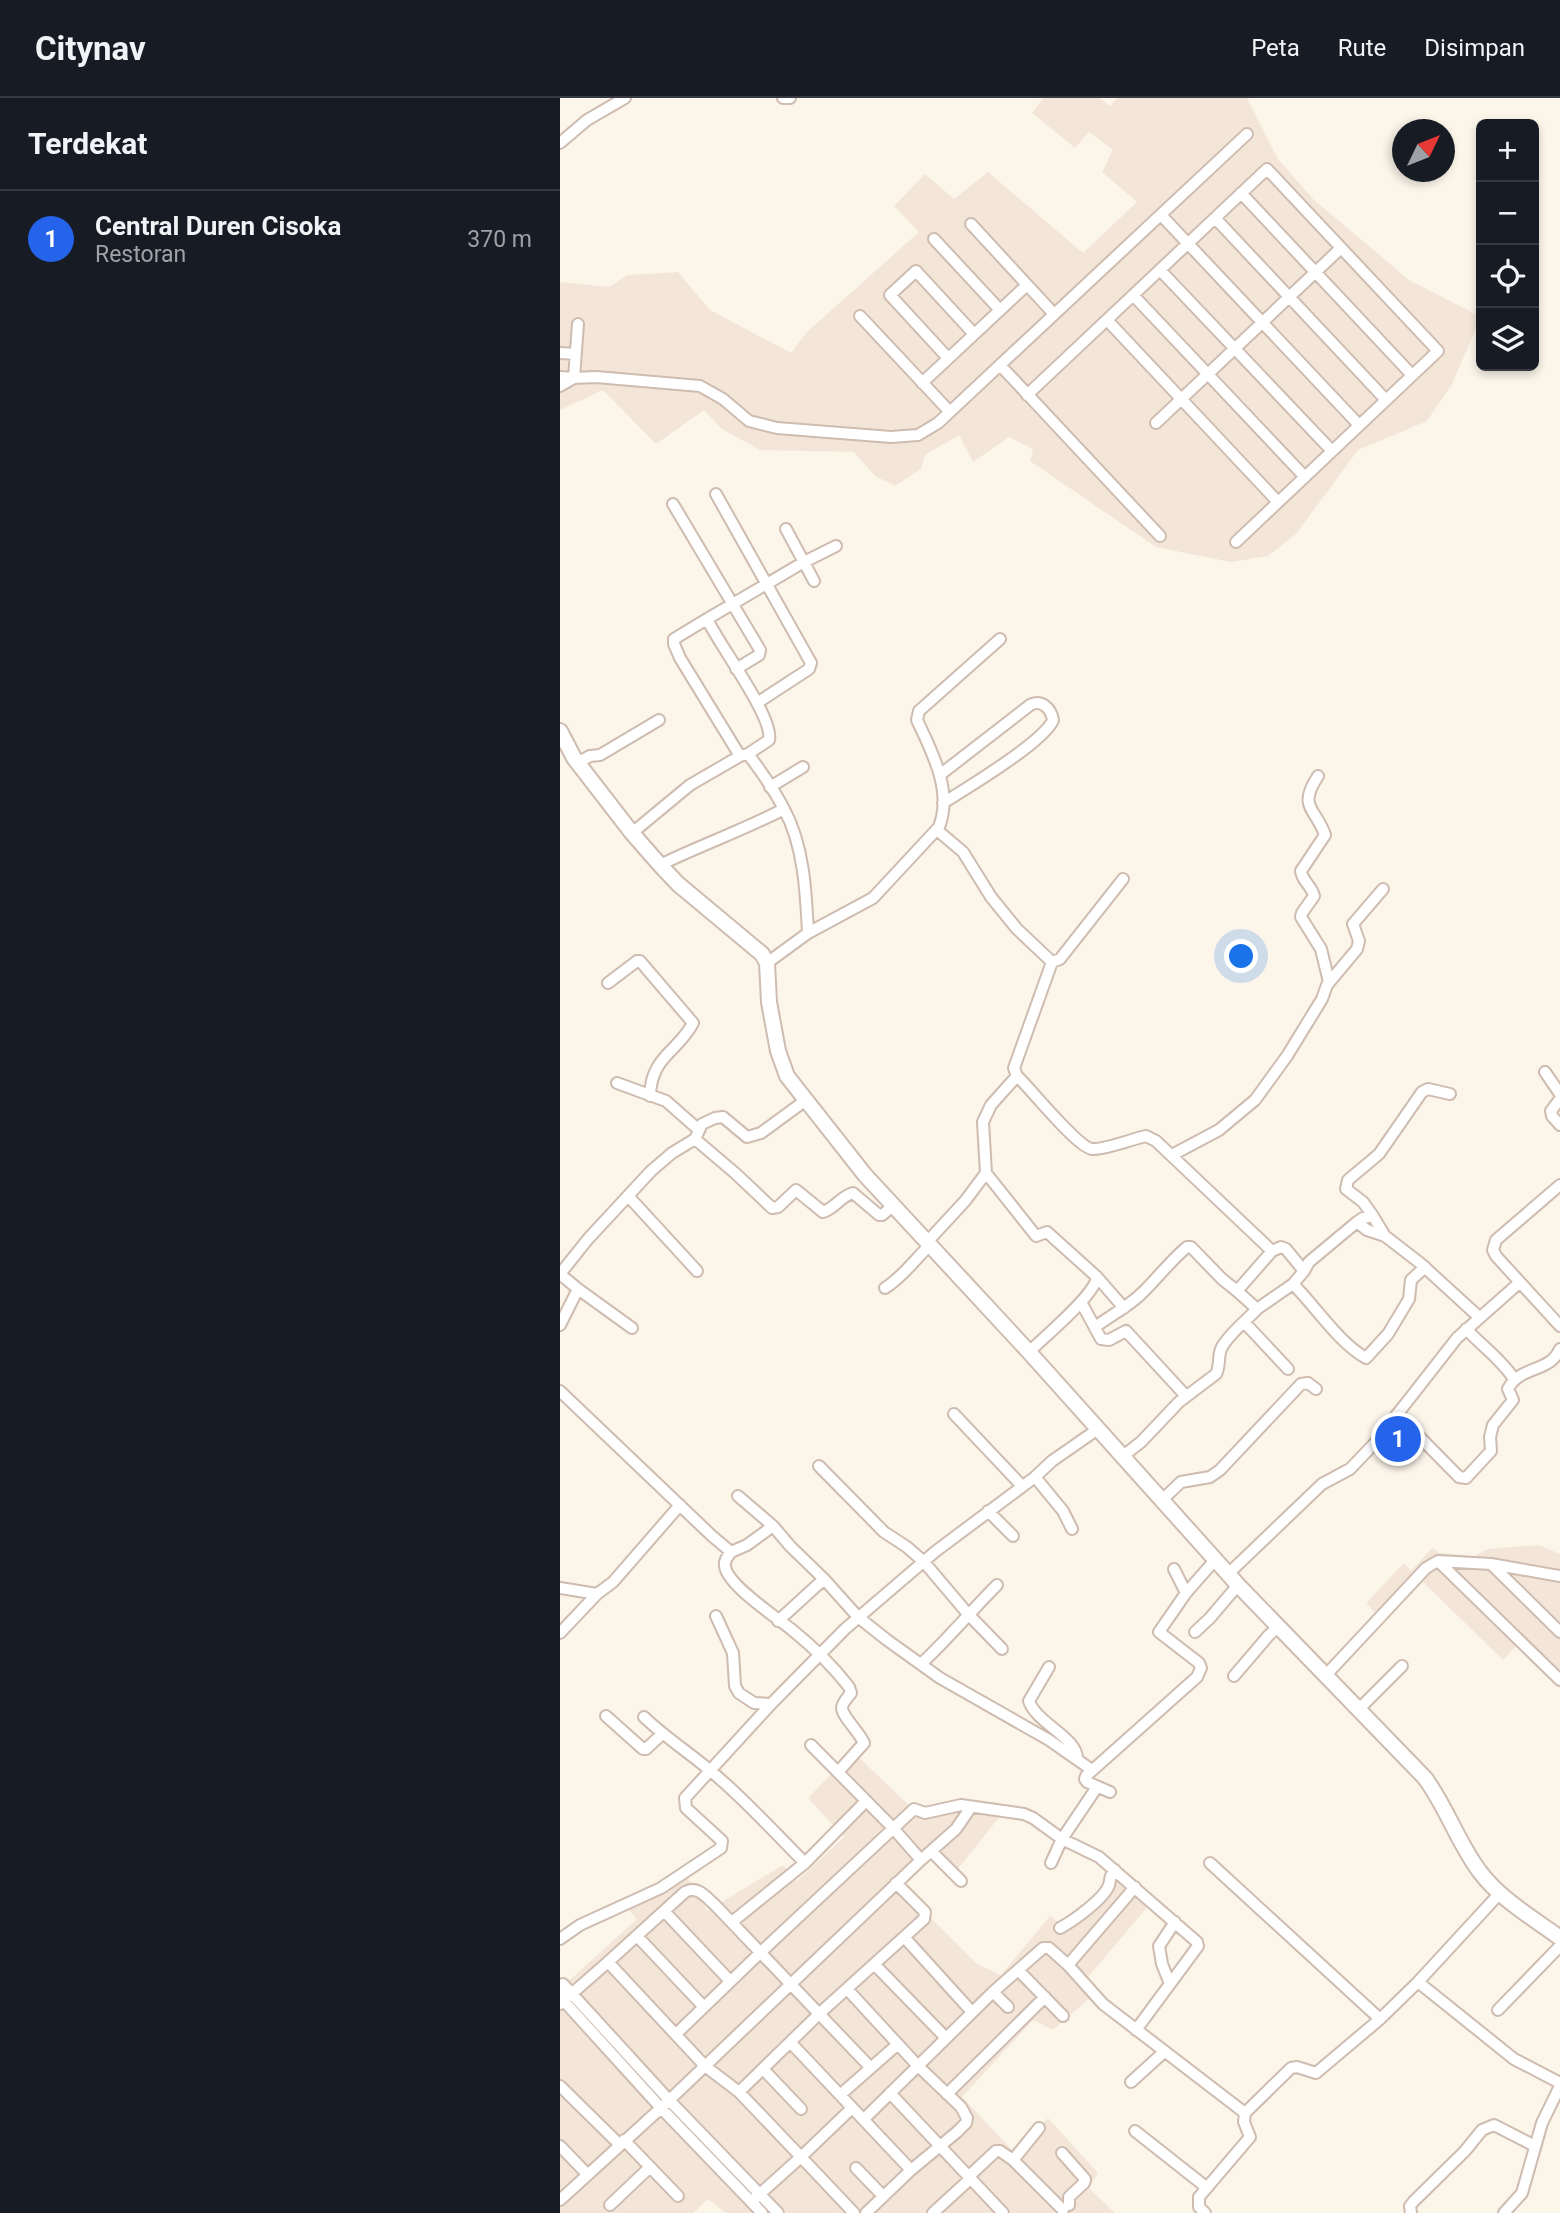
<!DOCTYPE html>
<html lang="id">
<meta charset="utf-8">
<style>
body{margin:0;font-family:Roboto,sans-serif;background:#20242c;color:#f1f3f6}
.controls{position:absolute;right:21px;top:21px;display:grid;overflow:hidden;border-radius:10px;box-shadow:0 4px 10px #0003}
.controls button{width:63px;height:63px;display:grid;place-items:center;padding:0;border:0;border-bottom:2px solid #363941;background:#171b24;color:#f1f3f6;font:35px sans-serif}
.compass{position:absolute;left:832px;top:21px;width:63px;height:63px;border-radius:50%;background:#171b24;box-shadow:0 4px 10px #0003;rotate:47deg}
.you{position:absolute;left:682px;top:859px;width:24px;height:24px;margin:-18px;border:5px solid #fff;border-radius:50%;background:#1a73e8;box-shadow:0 0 0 10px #1a73e833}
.badge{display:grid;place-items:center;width:46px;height:46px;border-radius:50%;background:#2563eb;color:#fff;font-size:23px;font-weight:700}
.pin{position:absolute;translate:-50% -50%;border:4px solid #fff;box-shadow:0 2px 7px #0006}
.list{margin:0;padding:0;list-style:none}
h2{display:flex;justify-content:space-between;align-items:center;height:91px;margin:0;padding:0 28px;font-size:30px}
h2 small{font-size:23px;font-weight:400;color:#9ea1a6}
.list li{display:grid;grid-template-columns:46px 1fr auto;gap:21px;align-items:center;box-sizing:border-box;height:98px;padding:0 28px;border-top:2px solid #363941}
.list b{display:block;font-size:26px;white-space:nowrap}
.list p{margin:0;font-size:23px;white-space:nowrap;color:#9ea1a6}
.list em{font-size:23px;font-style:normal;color:#9ea1a6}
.icon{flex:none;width:38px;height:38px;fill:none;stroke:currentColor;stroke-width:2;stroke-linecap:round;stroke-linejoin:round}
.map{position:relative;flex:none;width:1000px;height:2115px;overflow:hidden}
header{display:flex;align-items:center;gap:42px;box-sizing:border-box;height:98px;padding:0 35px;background:#171b24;border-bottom:2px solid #363941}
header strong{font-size:33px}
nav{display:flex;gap:38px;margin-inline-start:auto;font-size:24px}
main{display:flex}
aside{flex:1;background:#171b24}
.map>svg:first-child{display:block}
.residential{fill:#f3e6d9}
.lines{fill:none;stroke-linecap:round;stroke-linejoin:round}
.minor-casing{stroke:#cebcb0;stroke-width:14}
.tertiary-casing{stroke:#cebcb0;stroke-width:18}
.minor{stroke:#fff;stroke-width:10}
.tertiary{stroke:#fff;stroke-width:14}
</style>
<header>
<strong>Citynav</strong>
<nav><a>Peta</a><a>Rute</a><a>Disimpan</a></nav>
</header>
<main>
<aside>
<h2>Terdekat<small></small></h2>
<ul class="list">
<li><span class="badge">1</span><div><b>Central Duren Cisoka</b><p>Restoran</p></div><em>370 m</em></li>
</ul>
</aside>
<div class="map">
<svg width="1000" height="2115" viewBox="0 0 1000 2115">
<rect width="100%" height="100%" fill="#fcf5ea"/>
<path class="residential" d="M483 0H539L550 8 557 0H687L718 61 753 101 849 182 921 219 892 286 867 323 798 352 736 436 708 458 671 464 596 449 470 363 473 351 449 339 413 364 399 337 365 357 361 371 335 388 315 378 294 354 200 352 162 331 144 312 96 346 43 292 0 312V184L49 189 67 177 118 174 150 212 231 255 248 233 359 134 334 108 365 76 394 101 428 74 523 155 577 104 542 74 553 52 529 34 515 50 472 15Z
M979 1447 1000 1456V1590L956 1548 943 1562 860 1481 823 1523 806 1505 844 1465 851 1473 872 1450 880 1455 915 1458 928 1451Z
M293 1654 354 1712 395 1702 441 1717 393 1777 371 1759 341 1790 417 1866 441 1877 490 1818 505 1829 554 1775 590 1806 528 1879 538 1893 493 1932 473 1922 402 1999 455 2055 488 2020 538 2075 529 2090 555 2115H166L148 2101 133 2115H0V1891L77 1821 69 1812 127 1779 147 1813 223 1767 237 1783 284 1739 248 1700Z"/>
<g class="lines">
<g class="minor-casing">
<path id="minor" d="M223 0H230
M0 45 27 22 65 0
M681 95 852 277
M601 117 799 327
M655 120 826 302
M411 126 494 216
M374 141 440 212
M600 172 772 353
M573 197 745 379
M300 218 390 314
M547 222 718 404
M0 255 16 256
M388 260 330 197 356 173 414 236
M440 267 600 438
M0 279 14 280 18 226
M362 285 467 187
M0 288 14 280 36 279 140 288 163 301 189 323 217 330 331 339 358 337 378 325 687 36
M467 297 707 71 878 253 676 444
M596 325 781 150
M156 396 251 565 249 571 197 605
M113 406 200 552 199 557 176 571
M226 431 254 483
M147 521C159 547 214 619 209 642L188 656 180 658 120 560 114 546V541Z
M147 521 244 464 276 448
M188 656C201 673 214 692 224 711 244 748 246 794 248 835L207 865
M17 665 30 658 40 657 99 622
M381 676 470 607C481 601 491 610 493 622 484 644 407 690 383 705
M758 678C737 710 756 710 765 737L741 773C742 783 752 788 754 798L742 815 741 819 761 851 769 884
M210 689 243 669
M377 732 403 754 431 799 457 831 492 864 454 970 457 978C471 991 517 1049 532 1051 545 1052 572 1041 586 1038L596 1043 712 1153 721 1149 726 1151 744 1173 749 1164 797 1124 803 1120 813 1118 803 1104 786 1091 788 1082 819 1056 862 994 868 991 890 996
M72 735 130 687 180 658
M100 767C141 747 184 732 224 711
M248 835 313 800 379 729C393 693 372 654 357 622L359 613 440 541
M492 864 500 861 563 781
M48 885 77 863H80L133 925C118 954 91 958 90 998
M985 974 1000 996
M57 985 106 1003 139 1032
M1000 1001 991 1013 992 1018 1000 1027
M135 1041 175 1075 212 1110 218 1109 236 1092 263 1114C274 1111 281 1098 293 1095L319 1117H322L334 1107
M612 1057 659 1032 695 1002 727 958 762 901 767 887 797 851 799 843 793 826 823 791
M426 1075 476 1138 487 1134 537 1179C535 1197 484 1239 469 1254
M1000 1087 936 1142 933 1152 936 1158 1000 1228
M69 1099 137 1173
M813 1118 825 1138 860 1165 919 1219
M797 1124 807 1132 825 1138
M368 1143 405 1103 426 1075 423 1024 431 1007 457 978
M0 1176 28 1141 91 1073 112 1055 135 1041 142 1026 155 1020 163 1019 187 1039 201 1035 246 1002
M0 1176 18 1191 0 1227
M537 1179 564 1210
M733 1186C756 1209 778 1244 806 1260L828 1236 849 1201 851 1182 865 1169
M325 1190C343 1179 355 1161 371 1146
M18 1191 72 1230
M677 1193 697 1211 733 1186 744 1173
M521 1204 541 1241 549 1242 566 1233 626 1298
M684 1224 728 1271
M535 1229C550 1218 567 1209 580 1197 597 1181 609 1164 627 1149H631L662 1181 677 1193 712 1153
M906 1231C923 1249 941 1261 954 1281
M0 1293 152 1438 171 1454 187 1447 213 1428 230 1448 264 1481 298 1519 327 1542 380 1580 489 1642 532 1672
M394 1316 462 1388
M837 1316 899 1379 906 1380 931 1353 930 1339 933 1327 953 1302 948 1291C960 1267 990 1275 1000 1251
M563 1358 581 1344 619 1304 656 1276C661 1267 657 1258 662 1249 670 1235 686 1223 697 1211
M259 1368 324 1434 347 1449 364 1464 408 1516 442 1551
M475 1379 503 1413 512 1431
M178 1398 213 1428
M603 1401 621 1384 650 1379 660 1372 741 1286 748 1285 756 1291
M428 1413 453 1438
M171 1454C168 1458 164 1462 165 1468 167 1487 216 1519 231 1531 252 1548 273 1568 289 1589L291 1595C288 1599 282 1605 282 1610 282 1618 300 1635 304 1645L278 1674
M878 1463 1000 1582
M931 1466 1000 1534
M614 1471 626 1495
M668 1476 762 1386 790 1371 814 1346 897 1240 959 1185
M0 1490 37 1496
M156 1518 173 1555 175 1588 179 1595 194 1605 211 1606
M218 1523 264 1481
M635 1534 650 1520 678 1487
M0 1535 37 1496 53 1484 120 1407
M361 1566C388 1541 411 1513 437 1487
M489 1569 469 1603C476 1625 518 1640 517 1661
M766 1577 866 1470 878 1463 931 1466 1000 1478
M674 1578 709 1537 718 1529
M799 1611 842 1568
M46 1618 83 1651H86L102 1636
M84 1619C108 1642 136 1659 160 1681 190 1707 217 1737 245 1765
M550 1694 527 1684 525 1681 526 1678 637 1579 641 1570 639 1565 599 1534 626 1495 655 1462
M372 1754 401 1783
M361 1762 396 1731 411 1709
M491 1765 502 1741 537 1689
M650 1765 820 1921
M104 1813 170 1883
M172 1824 245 1765 306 1703
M500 1830C513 1823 544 1801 549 1787 551 1780 549 1778 555 1772
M77 1838 144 1909
M344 1839 412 1914
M0 1841 20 1827 101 1790 161 1750 162 1743 126 1710 125 1700 211 1606 285 1531 376 1453 475 1379 492 1363 538 1331
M48 1864 125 1794C137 1787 146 1799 155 1807L310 1969
M314 1866 386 1940
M508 1867 575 1789
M458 1872 503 1918
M858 1884 954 1961 1000 1985
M3 1886 109 2002 218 2115
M610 1886 602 1866 599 1848 615 1824
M287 1891 358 1968 401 2009 407 2020 406 2025 397 2034 351 2072 306 2115
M433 1894 448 1909
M3 1895V1902L101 2010 202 2115
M0 1906 48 1864 145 1968 179 1994 241 2059 191 2104
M938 1912 1000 1848
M116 1936 201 1854 354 1711 365 1715 401 1707 464 1716 473 1720 502 1741 539 1759 637 1844 638 1848 576 1932
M231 1945 351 2072
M203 1971 241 2011
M571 1984 604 1954
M0 1988 59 2046
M179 1994 260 1915 364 1821 365 1814 336 1785
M330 1995 443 2115
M387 1996 485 1899
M280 1997 338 1946
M292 2010 241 2059 294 2115
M304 2021 433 1894 483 1850H489L508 1867 543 1906 685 2015 731 1970 737 1969 756 1975 820 1921 858 1884 940 1795
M575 2033 646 2089
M64 2042 118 2098
M0 2048 27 2076
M502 2055 525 2081 524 2085 509 2099V2107
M453 2062 479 2030
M296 2070 323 2098
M408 2079 436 2053H440L453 2062 503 2112
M0 2102 101 2010 361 1762 333 1730 251 1647
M50 2107 89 2070
M373 2115 410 2081
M645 2115 639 2109V2099L690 2039 684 2024 685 2015
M851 2115 850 2108 854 2103 905 2053 922 2032 934 2027 975 2048
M944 2115 962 2095 982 2025 1000 1988"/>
</g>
<g class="tertiary-casing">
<path id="tertiary" d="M0 633 14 660 72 735 100 767 118 786 202 856 207 865 209 904 218 953 227 978 305 1077 469 1254 678 1487 865 1680C887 1710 898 1745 920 1774 940 1801 973 1820 1000 1840"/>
</g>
<use href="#minor" class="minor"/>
<use href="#tertiary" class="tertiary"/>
</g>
</svg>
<div class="controls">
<button>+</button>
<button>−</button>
<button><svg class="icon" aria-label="locate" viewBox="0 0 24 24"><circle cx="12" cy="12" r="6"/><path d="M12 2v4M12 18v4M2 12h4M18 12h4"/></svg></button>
<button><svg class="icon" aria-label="layers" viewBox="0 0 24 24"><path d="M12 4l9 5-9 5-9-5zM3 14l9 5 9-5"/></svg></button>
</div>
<svg class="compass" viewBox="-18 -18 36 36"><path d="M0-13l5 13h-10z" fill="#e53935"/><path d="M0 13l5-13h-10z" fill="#9ea1a6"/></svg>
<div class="you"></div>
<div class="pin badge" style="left:838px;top:1341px">1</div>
</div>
</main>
